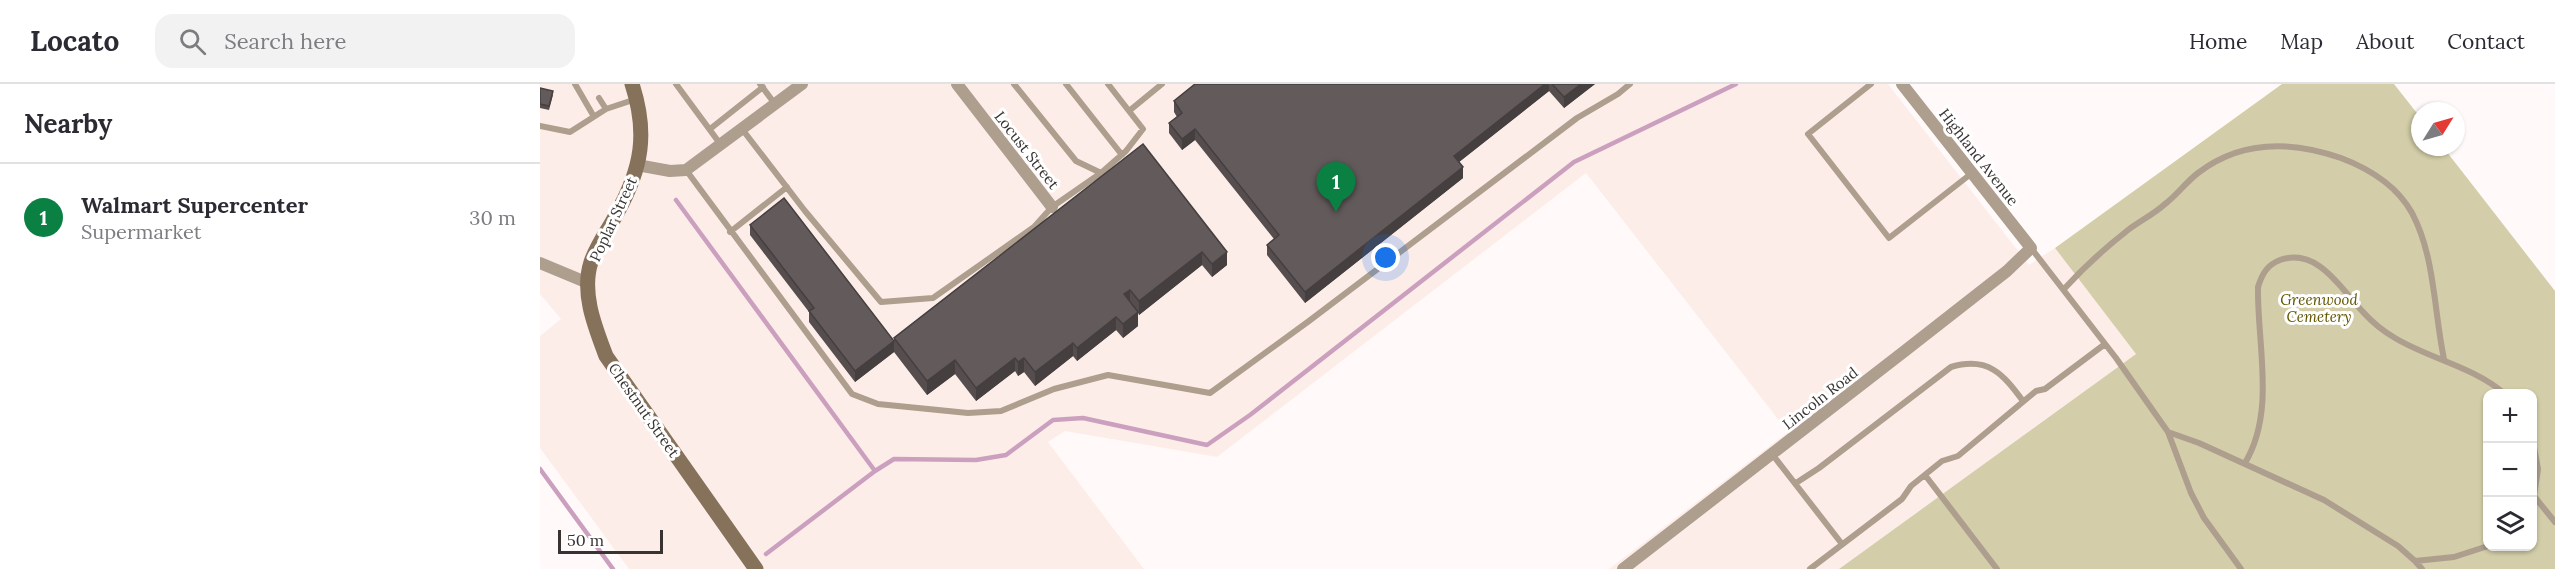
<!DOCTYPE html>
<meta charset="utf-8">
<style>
body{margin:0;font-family:Lora,serif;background:#f2f2f3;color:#2b2b33}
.controls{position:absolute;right:18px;bottom:18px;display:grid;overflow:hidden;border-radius:12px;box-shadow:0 2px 4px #0004}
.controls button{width:54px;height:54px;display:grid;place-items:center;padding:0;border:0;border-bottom:2px solid #e1e1e2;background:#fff;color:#2b2b33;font:30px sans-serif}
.compass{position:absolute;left:1871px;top:18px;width:54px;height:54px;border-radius:50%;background:#fff;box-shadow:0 2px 4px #0004;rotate:53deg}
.scale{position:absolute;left:18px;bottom:15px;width:105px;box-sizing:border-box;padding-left:6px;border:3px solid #373331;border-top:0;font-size:16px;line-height:21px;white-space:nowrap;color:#373331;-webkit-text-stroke:4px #fff;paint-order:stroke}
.you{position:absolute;left:846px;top:174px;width:21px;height:21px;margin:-15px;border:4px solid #fff;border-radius:50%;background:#1a73e8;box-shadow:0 0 0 9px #1a73e833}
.badge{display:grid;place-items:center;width:39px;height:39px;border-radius:50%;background:#0b8043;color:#fff;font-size:20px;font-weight:700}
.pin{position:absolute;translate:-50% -50px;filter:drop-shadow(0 2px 3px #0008)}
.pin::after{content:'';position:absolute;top:32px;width:21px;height:18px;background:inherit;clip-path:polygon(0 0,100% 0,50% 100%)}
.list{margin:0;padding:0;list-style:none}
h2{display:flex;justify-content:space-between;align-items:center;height:78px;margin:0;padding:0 24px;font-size:26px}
h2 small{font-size:20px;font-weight:400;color:#7c7c81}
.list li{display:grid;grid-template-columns:39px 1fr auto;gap:18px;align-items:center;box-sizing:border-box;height:108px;padding:0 24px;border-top:2px solid #e1e1e2}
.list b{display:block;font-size:22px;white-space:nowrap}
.list p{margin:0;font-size:20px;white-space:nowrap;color:#7c7c81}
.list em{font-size:20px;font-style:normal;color:#7c7c81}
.icon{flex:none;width:33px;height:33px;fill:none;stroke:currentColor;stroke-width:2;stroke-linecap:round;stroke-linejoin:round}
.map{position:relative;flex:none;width:2015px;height:485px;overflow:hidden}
header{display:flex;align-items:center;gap:36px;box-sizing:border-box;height:84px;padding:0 30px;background:#fff;border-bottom:2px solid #e1e1e2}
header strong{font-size:28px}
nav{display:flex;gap:33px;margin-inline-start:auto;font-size:21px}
.search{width:420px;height:54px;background:#f2f2f3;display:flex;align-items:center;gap:15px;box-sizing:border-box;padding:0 21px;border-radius:18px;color:#7c7c81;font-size:22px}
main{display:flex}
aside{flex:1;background:#fff}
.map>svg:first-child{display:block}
.built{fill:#fdede9}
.green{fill:#d3cea9;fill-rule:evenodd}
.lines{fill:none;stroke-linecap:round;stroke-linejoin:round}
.stream{stroke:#cba0be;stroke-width:4.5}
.lane{stroke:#ad9e8e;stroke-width:6}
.street{stroke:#ad9e8e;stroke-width:12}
.secondary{stroke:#86715a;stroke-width:15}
.wall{fill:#554d4e}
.shaded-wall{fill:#453f40}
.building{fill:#635a5b;stroke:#453f40;stroke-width:1.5}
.labels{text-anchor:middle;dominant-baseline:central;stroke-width:6;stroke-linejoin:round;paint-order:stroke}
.street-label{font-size:15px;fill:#373331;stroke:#fff}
.park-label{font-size:15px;font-style:italic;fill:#615500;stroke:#fff}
</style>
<header>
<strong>Locato</strong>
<div class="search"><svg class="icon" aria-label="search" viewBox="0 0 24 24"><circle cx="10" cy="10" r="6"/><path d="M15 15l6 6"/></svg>Search here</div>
<nav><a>Home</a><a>Map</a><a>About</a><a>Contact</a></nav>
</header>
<main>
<aside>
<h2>Nearby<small></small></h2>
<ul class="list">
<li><span class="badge">1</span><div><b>Walmart Supercenter</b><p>Supermarket</p></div><em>30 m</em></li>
</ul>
</aside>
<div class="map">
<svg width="2015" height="485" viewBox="0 0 2015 485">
<rect width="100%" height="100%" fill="#fffaf9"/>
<path class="built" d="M0 0H1348L1489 181 1515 164 1596 270 1299 485H1069L1248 348 1046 89 677 373 525 347 508 358 604 485H89L0 364V252L21 235 0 210Z"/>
<path class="green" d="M1742 0H1854L1880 33V63H1903L2015 207V485H1299L1596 270 1515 164ZM1948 310H1992V462H1948Z"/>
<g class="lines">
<path class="stream" d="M136 116 335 387
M0 385 73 485
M226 470 335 387 354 375 436 376 466 371 513 336 543 334 667 361 710 331 1034 78 1196 0"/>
<path class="lane" d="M35 0 53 31
M136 0 181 61
M220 0 235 20
M474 0 536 77 561 89 586 67 603 45 589 27 622 0
M526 0 582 71
M568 0 589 27
M1331 0 1268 50 1349 154 1432 89
M59 14 66 25
M0 42 30 48 66 25 96 15
M170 45 223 3
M202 45 265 127 341 218 393 214 494 143 512 123 561 89
M146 86 312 310 338 320 428 329 461 327 514 305 568 291 670 309 769 237 1037 34 1078 10 1090 0
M190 148 247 103
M1491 164 1576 274 1628 348 1659 359 1784 416 1858 462 1875 477 1914 473 1948 462
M1524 205C1544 183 1565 164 1588 146 1600 137 1614 130 1625 120 1637 111 1646 98 1658 89 1702 55 1752 57 1801 74 1830 85 1857 102 1872 129 1895 172 1894 228 1904 275
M1628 348 1651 409 1664 434 1701 485
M1992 352 1998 385 1994 412 2015 438
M1232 370 1302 460
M1705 379C1736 327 1717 261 1718 203 1722 190 1727 181 1740 176 1778 163 1801 205 1823 228 1832 238 1843 247 1855 254 1890 275 1932 282 1965 310
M1385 391 1457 485
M1256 399 1279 384 1411 283C1448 272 1463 290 1483 317
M1875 477 1882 485
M1270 485 1362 415 1371 402 1402 377 1418 372 1496 307 1505 305 1565 260"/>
<path class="street" d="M417 0 512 123
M97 81 130 87 146 86 262 0
M0 179 48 199
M1083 485 1366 266 1467 187 1491 164 1362 0"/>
<path class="secondary" d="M92 0C108 49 102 84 77 129 69 145 57 160 51 178 41 209 55 243 66 272L216 485"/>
</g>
<path class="wall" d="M655 0H1055L1024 24 1009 7 919 78 923 94 765 219 727 171V161L734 155 655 56 642 66 629 49V39L637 33 634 28V17Z
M0 4 13 11 9 26 0 24Z
M603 60 687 181 672 193 662 181 599 231 598 229V242L583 254 576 246 537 277 533 272 495 302 484 288 478 292 475 287 436 317 415 290 387 311 354 268 315 298 269 238V228L210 151V141L354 257V254Z"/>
<path class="shaded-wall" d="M1005 0H1009V7L914 82V72Z
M1041 0H1055L1024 24V13Z
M655 45V56L642 66V55Z
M923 83V94L765 219V208Z
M662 168V181L599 231V217Z
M687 168V181L672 193V180Z
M590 206V219L584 210Z
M598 228V242L583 254V240Z
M576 233V246L537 277V264Z
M354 257V268L315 298V287Z
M533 259V272L495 302V288Z
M475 274V287L436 317V304Z
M484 274V288L478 292V278Z
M415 276V290L387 311V297Z"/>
<path class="building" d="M655 0H1005L914 72 923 83 765 208 727 161 739 151 655 45 642 55 629 39 642 29 634 17Z
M1012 0H1041L1024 13Z
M0 4 13 7 9 22 0 20Z
M603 60 687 168 672 180 662 168 599 217 590 206 584 210 598 228 583 240 576 233 537 264 533 259 495 288 484 274 478 278 475 274 436 304 415 276 387 297 354 254Z
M244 114 354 257 315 287 269 227 274 224 210 141Z"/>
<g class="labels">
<g class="street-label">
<text transform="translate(487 66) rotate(52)">Locust Street</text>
<text transform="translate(1439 73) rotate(52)">Highland Avenue</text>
<text transform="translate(73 135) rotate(-65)">Poplar Street</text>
<text transform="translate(1280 314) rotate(-38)">Lincoln Road</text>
<text transform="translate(104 326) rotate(55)">Chestnut Street</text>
</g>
<g class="park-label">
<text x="1779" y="215">Greenwood<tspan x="1779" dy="17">Cemetery</tspan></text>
</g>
</g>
</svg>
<div class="controls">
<button>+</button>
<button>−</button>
<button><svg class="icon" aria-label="layers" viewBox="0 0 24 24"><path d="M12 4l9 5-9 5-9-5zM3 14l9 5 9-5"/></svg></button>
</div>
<svg class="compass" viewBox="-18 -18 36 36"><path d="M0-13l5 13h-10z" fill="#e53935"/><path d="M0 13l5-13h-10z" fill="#7c7c81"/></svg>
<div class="scale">50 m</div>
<div class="you"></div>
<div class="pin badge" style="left:796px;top:128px">1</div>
</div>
</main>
